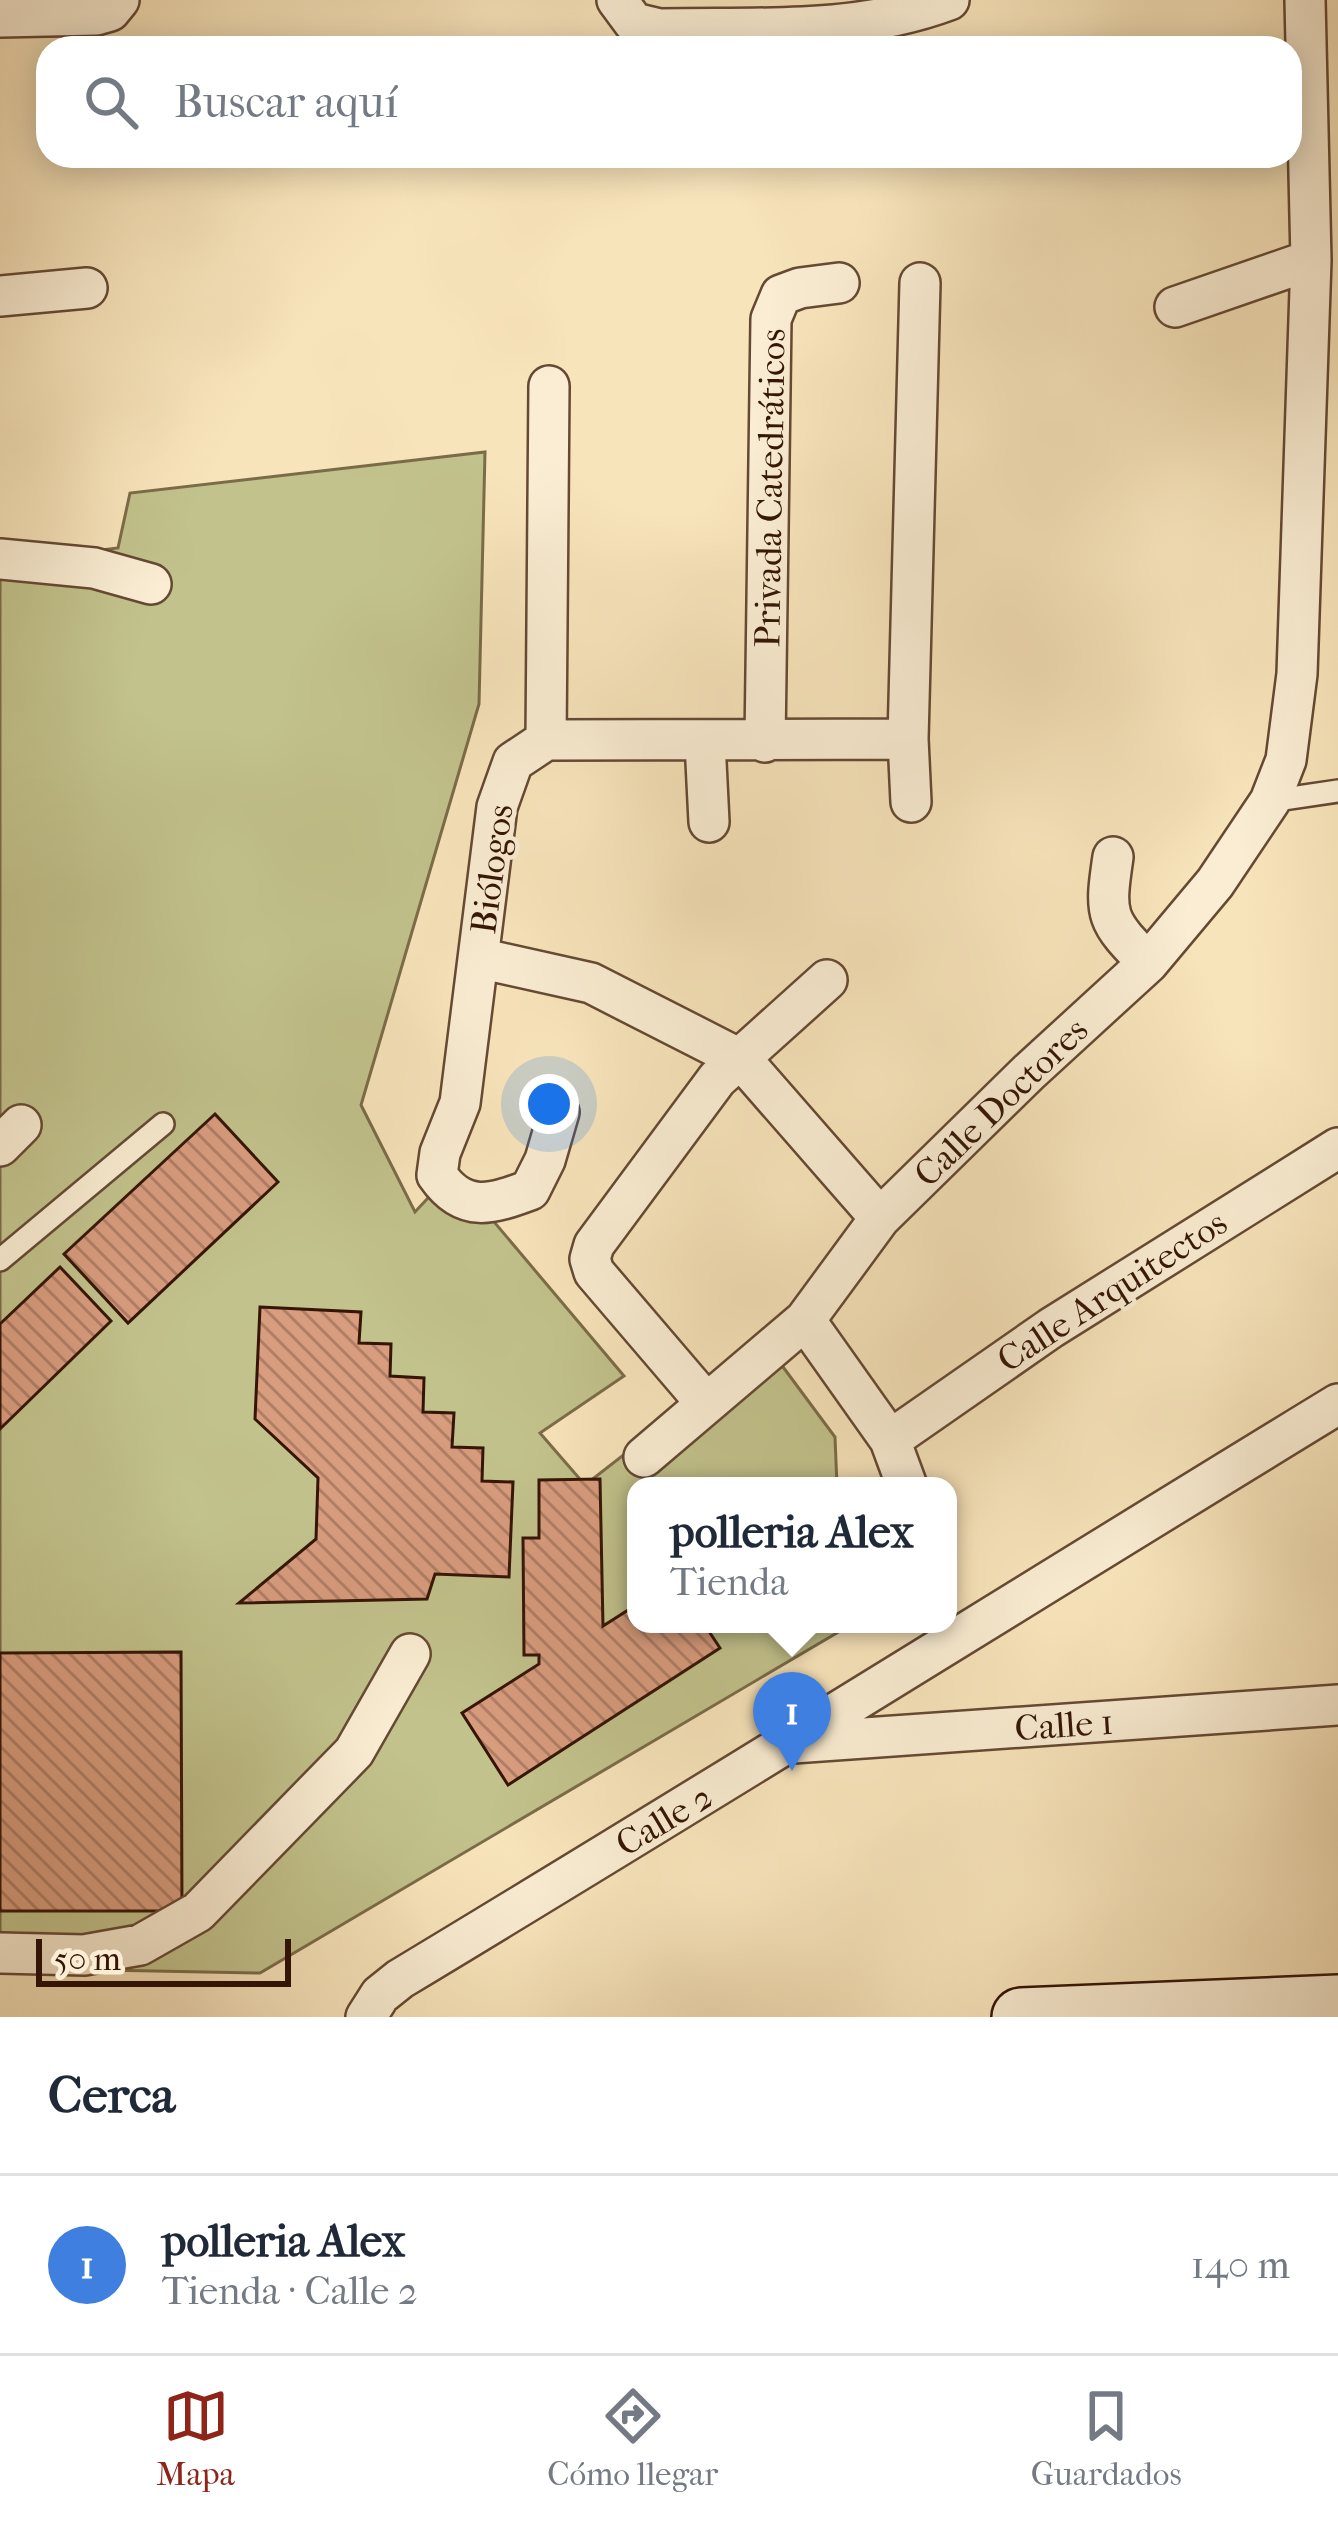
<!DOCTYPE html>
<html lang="es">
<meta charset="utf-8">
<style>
body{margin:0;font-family:"IM FELL French Canon",serif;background:#f2f2f3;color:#1f2937}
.scale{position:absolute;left:36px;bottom:30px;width:255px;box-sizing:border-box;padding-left:12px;border:6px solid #341506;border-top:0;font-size:33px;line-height:42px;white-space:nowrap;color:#341506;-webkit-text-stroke:9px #faedd3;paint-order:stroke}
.you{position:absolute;left:549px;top:1104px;width:42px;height:42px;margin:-30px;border:9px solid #fff;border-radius:50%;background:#1a73e8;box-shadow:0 0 0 18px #1a73e833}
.badge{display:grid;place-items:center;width:78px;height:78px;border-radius:50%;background:#8f2418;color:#fff;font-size:39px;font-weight:700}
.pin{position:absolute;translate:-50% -99px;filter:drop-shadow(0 3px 6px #0008)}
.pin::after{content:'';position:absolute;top:63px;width:42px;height:36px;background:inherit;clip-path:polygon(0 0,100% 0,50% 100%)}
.popup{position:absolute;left:627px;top:1477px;width:330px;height:156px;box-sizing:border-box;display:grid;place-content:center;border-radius:24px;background:#fff;filter:drop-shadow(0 3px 9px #0005);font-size:39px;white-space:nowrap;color:#747a83}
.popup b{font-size:45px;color:#1f2937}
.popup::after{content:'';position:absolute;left:50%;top:100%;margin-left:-24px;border:24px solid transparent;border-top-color:#fff}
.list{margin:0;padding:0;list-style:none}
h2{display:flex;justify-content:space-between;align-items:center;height:156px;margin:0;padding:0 48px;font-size:51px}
h2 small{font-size:39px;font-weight:400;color:#747a83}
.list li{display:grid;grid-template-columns:78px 1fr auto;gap:36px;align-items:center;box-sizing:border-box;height:180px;padding:0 48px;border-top:3px solid #e0e1e3}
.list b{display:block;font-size:45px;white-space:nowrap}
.list p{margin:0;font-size:39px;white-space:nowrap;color:#747a83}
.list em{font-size:39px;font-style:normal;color:#747a83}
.icon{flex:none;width:66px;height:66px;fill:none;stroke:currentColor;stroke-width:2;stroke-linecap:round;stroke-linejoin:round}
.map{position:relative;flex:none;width:1338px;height:2017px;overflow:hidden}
.search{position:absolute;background:#fff;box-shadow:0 6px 30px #0003;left:36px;right:36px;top:36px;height:132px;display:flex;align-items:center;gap:30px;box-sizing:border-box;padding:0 42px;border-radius:36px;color:#747a83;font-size:45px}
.sheet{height:336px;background:#fff}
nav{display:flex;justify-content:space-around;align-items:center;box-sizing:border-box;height:168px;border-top:3px solid #e0e1e3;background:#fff;font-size:33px;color:#747a83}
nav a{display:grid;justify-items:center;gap:6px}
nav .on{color:#8f2418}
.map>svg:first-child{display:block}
.grass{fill:#c2c28c;stroke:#7b6c49;stroke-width:3}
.building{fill:url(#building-back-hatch);stroke:#341506;stroke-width:3}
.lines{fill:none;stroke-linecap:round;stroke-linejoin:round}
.lane-casing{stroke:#654933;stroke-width:26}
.street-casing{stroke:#654933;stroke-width:44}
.secondary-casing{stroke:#341506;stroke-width:62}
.lane{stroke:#faedd3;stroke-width:21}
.street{stroke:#faedd3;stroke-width:39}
.secondary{stroke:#faedd3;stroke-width:57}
.labels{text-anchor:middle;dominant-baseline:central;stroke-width:9;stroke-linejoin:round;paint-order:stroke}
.street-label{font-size:36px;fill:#341506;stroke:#faedd3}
</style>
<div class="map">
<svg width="1338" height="2017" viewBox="0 0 1338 2017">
<defs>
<pattern id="building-back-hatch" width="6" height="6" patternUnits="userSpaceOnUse" patternTransform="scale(3)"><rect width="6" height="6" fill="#d89c7e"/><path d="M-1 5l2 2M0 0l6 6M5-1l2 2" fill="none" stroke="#b07e65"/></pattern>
</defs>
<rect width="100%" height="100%" fill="#f8e4bb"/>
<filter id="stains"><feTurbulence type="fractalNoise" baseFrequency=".00167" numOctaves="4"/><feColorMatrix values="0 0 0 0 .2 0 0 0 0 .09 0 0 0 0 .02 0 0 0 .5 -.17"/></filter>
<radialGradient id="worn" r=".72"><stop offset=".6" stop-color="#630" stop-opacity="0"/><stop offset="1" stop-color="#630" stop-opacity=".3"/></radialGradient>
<path class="grass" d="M485 452 479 704 361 1105 415 1212 452 1172 624 1376 540 1433 585 1485 766 1344 835 1437 837 1486H636V1624H852L260 1973 0 1968V562L118 548 130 493Z"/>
<path class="building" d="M215 1114 278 1182 128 1323 64 1254Z
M60 1267 111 1321 0 1429V1324Z
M260 1307 361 1312 359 1343 391 1344 390 1376 424 1378 423 1412 454 1413 452 1447 483 1448 482 1481 513 1482 509 1577 435 1574 427 1599 239 1603 316 1539 318 1478 255 1419Z
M600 1479 603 1626 636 1605V1624H704L720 1648 508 1785 462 1713 539 1664V1655H524L523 1538H539V1480Z
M181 1652 182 1911H0V1653Z"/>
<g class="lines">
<g class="lane-casing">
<path id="lane" d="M1270 801 1338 791
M0 1260 163 1124"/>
</g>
<g class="street-casing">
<path id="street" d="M617 0 634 23 659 29C758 27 856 35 949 0
M0 17 96 15 110 11 119 0
M0 296 87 288
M1175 307 1311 260
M0 559 94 568 151 584
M546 740 513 762 497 807 460 1103 440 1153 437 1175C464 1214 492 1204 530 1190L545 1160 559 1112
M546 740 908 739
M546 740 549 386
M705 742 709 822
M765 742 771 319 781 295 800 288 839 283
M911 802 908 739 920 283
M1113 857C1104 917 1106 920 1148 963
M479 958 591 983 742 1060 880 1218
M0 1146 21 1125
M805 1320 890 1440 907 1486
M706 1403 594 1272 590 1259 594 1245 717 1079 827 980
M890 1440 1051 1328 1338 1148
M644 1457 805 1320 880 1218 1029 1072 1148 963 1215 883 1270 801 1286 760 1297 674 1311 260 1305 0
M793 1743 1338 1705
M0 1953 84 1955 140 1945 198 1912 354 1752 410 1654
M366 2017 380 1995 400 1979C714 1790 1025 1595 1338 1404"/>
</g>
<g class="secondary-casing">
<path id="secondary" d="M1021 2017 1338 2004"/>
</g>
<use href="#lane" class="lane"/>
<use href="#street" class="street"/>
<use href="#secondary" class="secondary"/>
</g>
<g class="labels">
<g class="street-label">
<text transform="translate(770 488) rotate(-89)">Privada Catedráticos</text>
<text transform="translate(492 869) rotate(-82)">Biólogos</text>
<text transform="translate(1001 1102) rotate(-44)">Calle Doctores</text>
<text transform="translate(1112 1291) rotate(-33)">Calle Arquitectos</text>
<text transform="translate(1064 1725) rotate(-4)">Calle 1</text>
<text transform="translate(664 1820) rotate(-31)">Calle 2</text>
</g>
</g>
<rect width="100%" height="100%" filter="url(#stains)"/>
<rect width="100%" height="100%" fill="url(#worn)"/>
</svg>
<div class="scale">50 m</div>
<div class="you"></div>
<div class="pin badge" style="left:792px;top:1771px;background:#3f7fe0">1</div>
<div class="popup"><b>polleria Alex</b>Tienda</div>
<div class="search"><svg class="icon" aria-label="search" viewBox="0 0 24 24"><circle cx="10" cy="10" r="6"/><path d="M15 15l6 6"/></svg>Buscar aquí</div>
</div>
<section class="sheet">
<h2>Cerca<small></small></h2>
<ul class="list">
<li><span class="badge" style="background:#3f7fe0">1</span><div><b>polleria Alex</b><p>Tienda · Calle 2</p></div><em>140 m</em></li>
</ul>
</section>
<nav>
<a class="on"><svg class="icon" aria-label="map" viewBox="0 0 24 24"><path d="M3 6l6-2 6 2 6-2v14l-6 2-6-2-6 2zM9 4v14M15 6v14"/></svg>Mapa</a>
<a><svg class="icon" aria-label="directions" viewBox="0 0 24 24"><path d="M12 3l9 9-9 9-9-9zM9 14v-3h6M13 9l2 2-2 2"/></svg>Cómo llegar</a>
<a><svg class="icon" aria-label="saved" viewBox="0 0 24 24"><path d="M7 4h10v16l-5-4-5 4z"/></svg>Guardados</a>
</nav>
